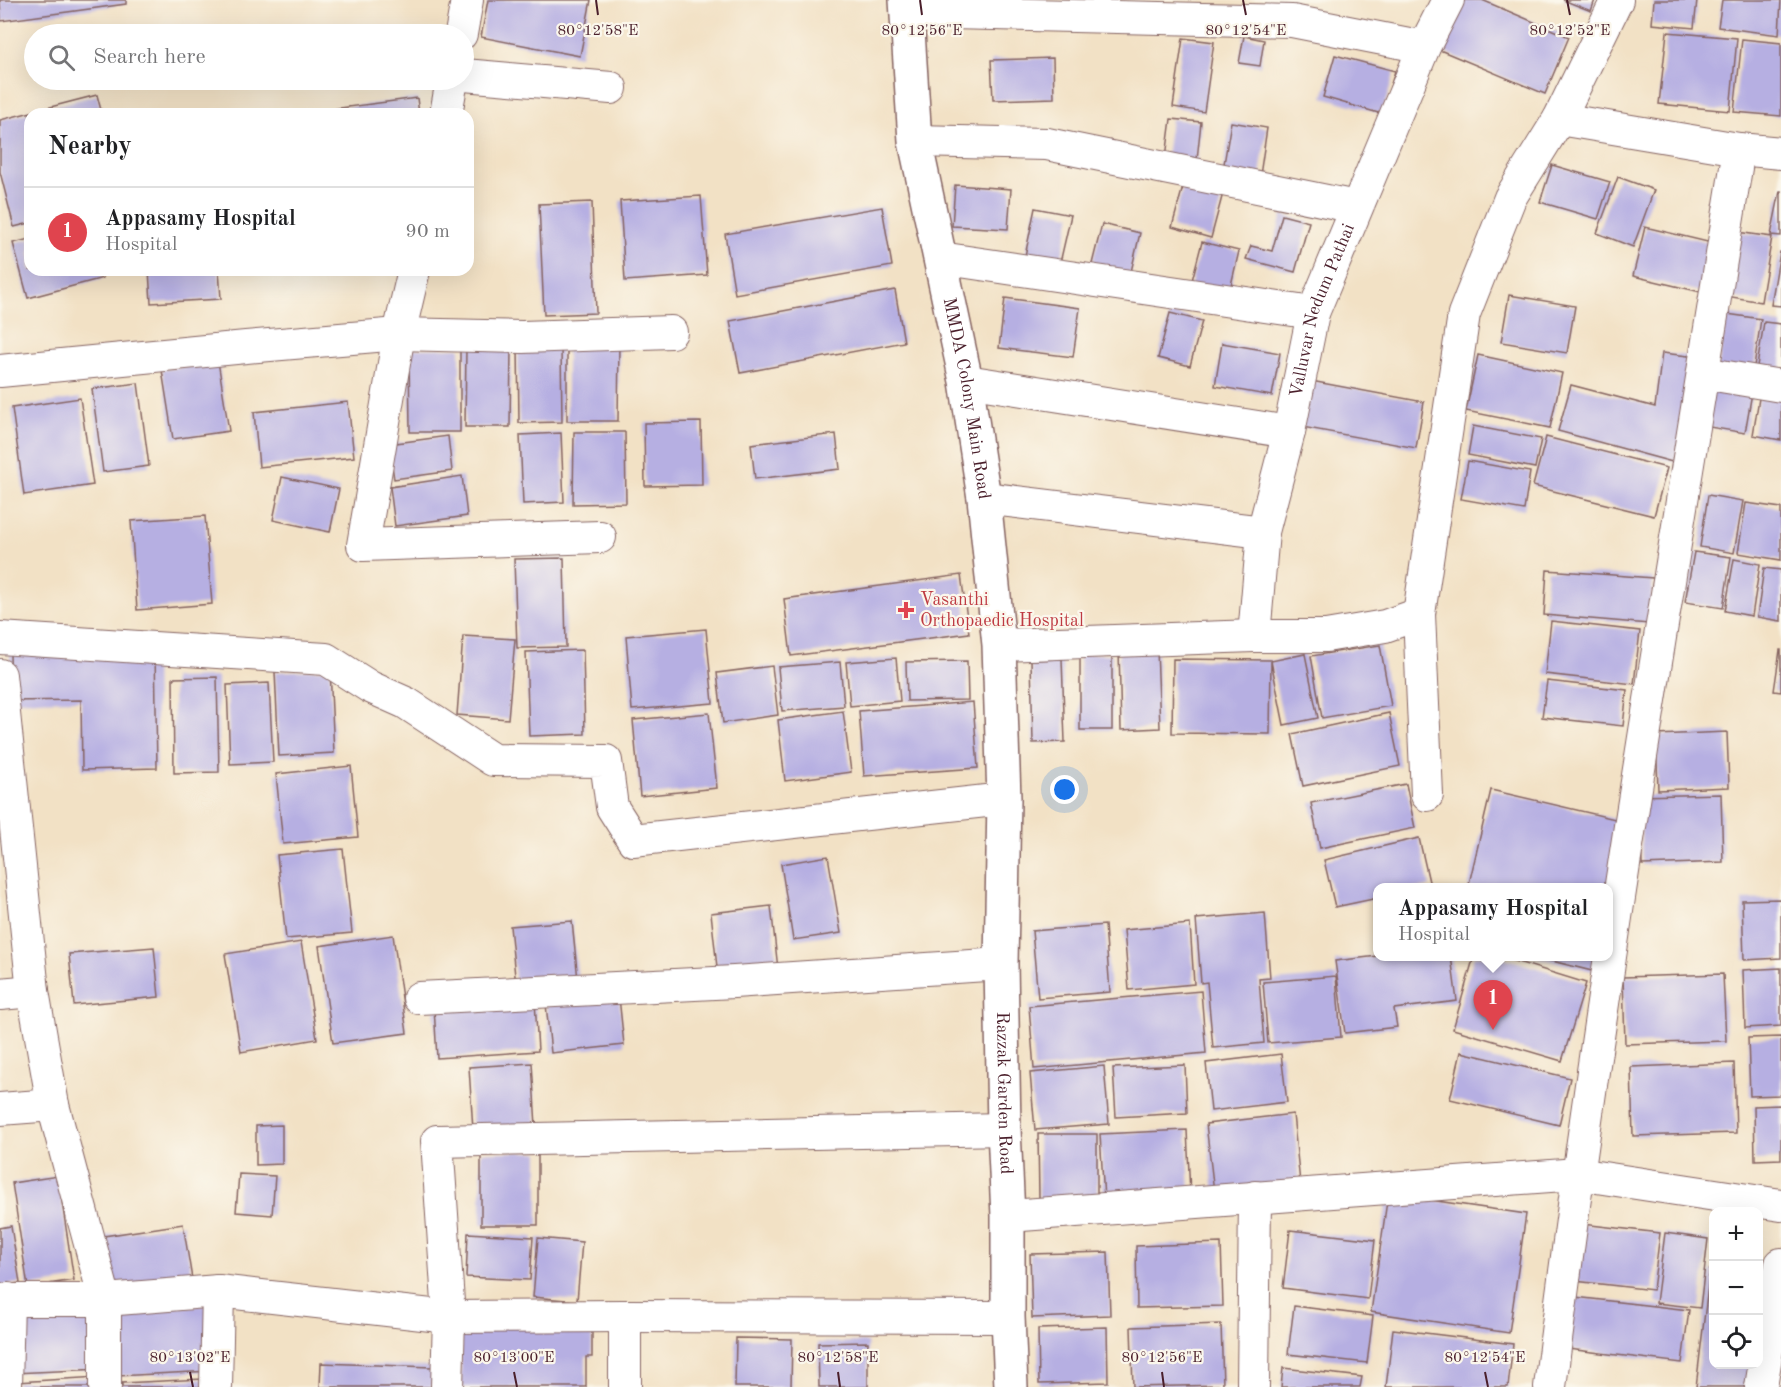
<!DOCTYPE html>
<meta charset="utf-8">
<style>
body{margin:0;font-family:"Old Standard TT",serif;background:#f2f2f2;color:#202124}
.controls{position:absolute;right:18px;bottom:18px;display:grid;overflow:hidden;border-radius:12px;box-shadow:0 6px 24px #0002}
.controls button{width:54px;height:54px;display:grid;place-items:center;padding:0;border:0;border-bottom:2px solid #e0e0e0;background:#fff;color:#202124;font:30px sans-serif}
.you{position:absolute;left:1065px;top:790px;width:21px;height:21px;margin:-15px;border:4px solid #fff;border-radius:50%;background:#1a73e8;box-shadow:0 0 0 9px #1a73e833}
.badge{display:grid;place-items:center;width:39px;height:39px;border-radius:50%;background:#ea580c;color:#fff;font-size:20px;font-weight:700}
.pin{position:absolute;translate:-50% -50px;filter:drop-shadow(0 2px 3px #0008)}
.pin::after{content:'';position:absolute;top:32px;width:21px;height:18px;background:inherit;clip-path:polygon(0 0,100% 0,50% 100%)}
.popup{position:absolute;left:1373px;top:883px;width:240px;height:78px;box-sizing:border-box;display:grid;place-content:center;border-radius:12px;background:#fff;filter:drop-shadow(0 2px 4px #0005);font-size:20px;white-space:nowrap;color:#757577}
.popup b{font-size:22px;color:#202124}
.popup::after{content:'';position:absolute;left:50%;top:100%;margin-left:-12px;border:12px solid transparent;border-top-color:#fff}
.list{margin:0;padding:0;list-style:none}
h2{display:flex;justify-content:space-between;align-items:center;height:78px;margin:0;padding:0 24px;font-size:26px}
h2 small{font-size:20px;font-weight:400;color:#757577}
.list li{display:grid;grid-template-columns:39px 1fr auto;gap:18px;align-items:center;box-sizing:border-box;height:90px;padding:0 24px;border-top:2px solid #e0e0e0}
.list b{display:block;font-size:22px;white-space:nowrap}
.list p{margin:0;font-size:20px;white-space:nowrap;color:#757577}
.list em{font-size:20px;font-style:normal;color:#757577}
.icon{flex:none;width:33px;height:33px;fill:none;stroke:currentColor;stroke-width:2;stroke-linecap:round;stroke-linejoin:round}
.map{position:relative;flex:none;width:1781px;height:1387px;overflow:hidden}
.search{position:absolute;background:#fff;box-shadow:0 6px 24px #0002;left:24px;top:24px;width:450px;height:66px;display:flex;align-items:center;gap:15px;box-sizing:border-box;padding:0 21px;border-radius:33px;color:#757577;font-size:22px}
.panel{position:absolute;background:#fff;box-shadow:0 6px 24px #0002;left:24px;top:108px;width:450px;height:168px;border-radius:18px}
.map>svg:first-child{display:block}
.building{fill:#b6afe2}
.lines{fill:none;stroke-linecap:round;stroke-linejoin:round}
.minor-casing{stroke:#856361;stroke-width:34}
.tertiary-casing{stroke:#856361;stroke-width:36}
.minor{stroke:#fff;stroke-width:32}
.tertiary{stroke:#fff;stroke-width:33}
.ticks{fill:none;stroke:#4a1f2b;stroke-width:2}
.health-dot{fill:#e0444e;stroke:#fbf7ec;stroke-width:2}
.labels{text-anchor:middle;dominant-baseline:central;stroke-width:4.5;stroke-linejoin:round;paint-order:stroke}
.street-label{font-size:18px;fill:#4a1f2b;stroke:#fbf7ec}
.health-label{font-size:18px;fill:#be3a42;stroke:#fbf7ec;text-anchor:start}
.ticks-label{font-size:15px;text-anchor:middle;fill:#4a1f2b;stroke:#fbf7ec;stroke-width:4.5;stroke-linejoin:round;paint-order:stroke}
</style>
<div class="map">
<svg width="1781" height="1387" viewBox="0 0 1781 1387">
<rect width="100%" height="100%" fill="#fbf7ec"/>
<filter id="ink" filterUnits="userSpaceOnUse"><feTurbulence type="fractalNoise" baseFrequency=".0167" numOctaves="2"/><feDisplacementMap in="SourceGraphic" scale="12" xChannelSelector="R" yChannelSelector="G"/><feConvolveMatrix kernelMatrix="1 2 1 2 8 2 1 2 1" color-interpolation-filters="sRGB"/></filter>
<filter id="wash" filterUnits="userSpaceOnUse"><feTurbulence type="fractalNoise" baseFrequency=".008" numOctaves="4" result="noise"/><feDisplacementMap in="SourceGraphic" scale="24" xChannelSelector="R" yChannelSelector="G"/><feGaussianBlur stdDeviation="1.35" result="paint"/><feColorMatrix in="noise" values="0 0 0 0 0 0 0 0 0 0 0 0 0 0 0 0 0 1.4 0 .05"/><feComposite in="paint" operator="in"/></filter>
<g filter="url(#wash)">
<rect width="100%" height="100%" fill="#f2e1c5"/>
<g id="blocks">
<path class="building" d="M0 0H126V4L1 21Z
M488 0H591L580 56 481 37Z
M1455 0H1482L1569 37 1545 94 1435 48Z
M1563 0H1595L1591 11Z
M1654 0H1697L1694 28 1652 24Z
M1722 0H1781L1779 35 1718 27Z
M1667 32 1737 38 1730 111 1659 104Z
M1244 36 1264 40 1260 66 1239 63Z
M1183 38 1214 42 1204 112 1173 107Z
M1742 39 1781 43V116L1734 112Z
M1335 55 1395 71 1382 114 1323 97Z
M1053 58 1054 98 993 100 991 60Z
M97 95 102 114H30V223L14 227 0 172V120Z
M417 98 419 114H302V113Z
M1171 119 1201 122 1196 169 1165 165Z
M1231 122 1267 128 1259 182 1222 176Z
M1552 165 1610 182 1598 219 1540 202Z
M1618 177 1654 190 1633 247 1597 233Z
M1184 183 1223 193 1211 238 1172 227Z
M955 185 1011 189 1008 229 952 226Z
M1780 191H1781V236L1771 235Z
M701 196 707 275 625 281 620 201Z
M592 202 596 313 544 315 539 204Z
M882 207 892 266 735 294 725 234Z
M1035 208 1071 215 1060 263 1025 256Z
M1282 215 1309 222 1295 272 1246 259 1251 246 1272 251Z
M1102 224 1140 233 1130 276 1091 268Z
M1645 227 1712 243 1701 292 1633 276Z
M1730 231 1772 237 1761 302 1720 295Z
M30 239V270H101L103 278 28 298 13 243Z
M1202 242 1239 251 1228 298 1190 288Z
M1780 252H1781V306L1771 305Z
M149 270H219L221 299 151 303Z
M895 290 904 342 740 373 730 321Z
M1509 295 1575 306 1567 353 1501 342Z
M1005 298 1080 308 1073 357 999 348Z
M1170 313 1202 321 1190 366 1158 358Z
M1727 314 1761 319 1752 380 1717 374Z
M1764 322 1781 324V383L1755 379Z
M567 343H619L618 421H567Z
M1222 343 1280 353 1272 396 1215 386Z
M561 346 562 422 519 423 518 347Z
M466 347H511L510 427H465Z
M460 348V432H410L409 349Z
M1662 353 1697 357 1676 463 1558 431 1571 385 1655 407Z
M1478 355 1562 373 1550 428 1466 411Z
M218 361 229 431 173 439 162 370Z
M1710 380 1753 387 1745 433 1703 426Z
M1311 381 1424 402 1416 448 1302 427Z
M138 383 149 466 103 472 92 389Z
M1761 386 1781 389V440L1753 435Z
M80 398 93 485 24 495 12 408Z
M348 402 354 457 259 467 254 412Z
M701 422 702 485 645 486 644 423Z
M1473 426 1541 439 1535 468 1468 455Z
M574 432H625L626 503 573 504Z
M561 433 564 502 523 504 520 435Z
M836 434 840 469 755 479 751 444Z
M448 436 452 471 394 479 389 444Z
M1546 437 1667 468 1654 516 1533 486Z
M1468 461 1530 472 1524 510 1461 499Z
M462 476 467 516 395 526 390 487Z
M282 477 339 489 330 532 273 520Z
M1708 495 1743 501 1734 553 1700 547Z
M1746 503 1781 508V560L1738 553Z
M205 516 212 604 137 610 131 521Z
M1694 552 1731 557 1723 608 1685 602Z
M564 558 566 647 517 648 514 559Z
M1734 559 1760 564 1752 616 1725 611Z
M1764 568 1781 570V621L1757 617Z
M1547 570 1653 578 1649 624 1544 615Z
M961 575 969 633 791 656 784 599Z
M1551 621 1640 631 1634 684 1545 674Z
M706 629 713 703 632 710 626 636Z
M463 636 515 639 508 719 457 715Z
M1380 645 1391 706 1322 718 1311 656Z
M1157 649 1160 728 1121 730 1119 650Z
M583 650 585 734 529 736 526 652Z
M1780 650H1781V692L1774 691Z
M155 651 157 768 82 770 81 700 11 701 10 653Z
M1080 654H1112V730H1080Z
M1305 654 1318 718 1284 725 1271 661Z
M896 658 900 701 850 706 846 662Z
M1062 659 1065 742 1033 743 1031 660Z
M1173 659 1271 660 1270 734 1172 733Z
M967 661 968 700 907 701 906 662Z
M840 662 844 706 782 711 778 667Z
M772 666 778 715 723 723 717 673Z
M330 669 334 753 279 756 275 672Z
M217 677 219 772 174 773 173 678Z
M1547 681 1627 690 1623 726 1542 717Z
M269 683 273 762 230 764 227 685Z
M973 702 978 768 864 776 859 711Z
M843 711 851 772 785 781 778 720Z
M709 713 717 788 640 796 633 720Z
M1389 713 1400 766 1303 786 1292 734Z
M1727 732 1729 787 1658 790 1656 735Z
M351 766 358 837 283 844 276 774Z
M1406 784 1415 828 1320 848 1311 803Z
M1491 790 1628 822 1609 888H1468Z
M1721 794 1723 862 1642 865 1640 796Z
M1419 838 1430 886 1423 888H1378V898L1335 907 1324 860Z
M343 849 352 933 286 939 277 855Z
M828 856 841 933 793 940 781 864Z
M1781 899V958L1744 960 1742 900Z
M771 906 778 969 718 976 711 913Z
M1265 913 1270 978 1259 979 1264 1043 1213 1048 1207 982 1201 983 1196 919Z
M572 921 578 980 516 986 510 926Z
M1190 924 1194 984 1129 990 1124 930Z
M1105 925 1110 992 1038 998 1032 931Z
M393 935 407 1033 333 1043 319 946Z
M301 942 317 1039 241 1052 225 954Z
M154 947 159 997 74 1005 69 954Z
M1378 956H1451L1457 1001 1394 1009 1397 1027 1345 1033 1335 961Z
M1474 956H1498L1586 983 1562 1061 1453 1029Z
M1532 956H1596L1592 971Z
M1781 968V1026L1745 1028 1743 970Z
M1723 974 1726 1041 1625 1044 1623 977Z
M1336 976 1341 1037 1268 1043 1263 982Z
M1201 991 1206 1053 1034 1069 1029 1006Z
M619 997 624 1045 551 1053 546 1004Z
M535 1001 538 1051 437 1058 434 1007Z
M1781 1037V1095L1750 1096 1748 1038Z
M1461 1052 1570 1078 1559 1125 1450 1099Z
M1281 1054 1287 1102 1211 1111 1206 1063Z
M532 1063 536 1126 473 1130 469 1067Z
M1734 1063 1736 1133 1633 1136 1631 1067Z
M1185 1065 1187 1113 1116 1117 1113 1068Z
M1104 1066 1109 1124 1035 1130 1030 1073Z
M1781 1105V1159L1755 1160 1754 1106Z
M1293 1114 1300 1183 1214 1192 1206 1124Z
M282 1125V1164L256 1165V1126Z
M1187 1130 1190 1194 1104 1199 1100 1134Z
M1038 1134H1097V1198H1039Z
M481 1152H538V1225H481Z
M239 1174 275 1176 272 1215 236 1212Z
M58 1176 74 1280 28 1287 12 1183Z
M1388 1194 1526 1214 1509 1333 1371 1312Z
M183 1224 193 1285 113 1298 104 1236Z
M1582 1224 1660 1233 1653 1290 1575 1281Z
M11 1226 20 1283 0 1286V1228Z
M1290 1230 1375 1240 1368 1299 1283 1288Z
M468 1233 533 1237 530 1280 466 1277Z
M1665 1233 1708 1239 1700 1308 1656 1303Z
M538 1238 582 1242 577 1301 533 1297Z
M1221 1243 1223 1306 1137 1308 1136 1246Z
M1108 1252 1110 1315 1032 1318 1030 1254Z
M1710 1270 1714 1271V1364H1753L1751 1387H1696Z
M1566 1296 1689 1310 1682 1363 1560 1348Z
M207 1305 211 1371 117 1376 114 1311Z
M1294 1306 1373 1316 1367 1363 1288 1354Z
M98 1308 102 1369 13 1373 10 1313Z
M1221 1324 1223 1385 1133 1387 1131 1327Z
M461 1325H592V1357H586V1387H461Z
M1107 1327 1108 1382 1039 1384 1038 1329Z
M1393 1329 1513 1344 1508 1387H1386Z
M736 1338 792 1339 791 1387H735Z
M868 1342V1387H819L818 1343Z
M321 1363 432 1367V1387H320Z
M1283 1368 1362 1377 1360 1387H1281Z
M98 1377V1387H17V1382Z
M203 1379 204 1387H122V1383Z"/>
</g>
</g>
<g filter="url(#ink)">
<use href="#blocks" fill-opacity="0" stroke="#856361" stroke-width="1.5"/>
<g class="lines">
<g class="minor-casing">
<g id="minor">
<path d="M907 12 1292 21 1424 47"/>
<path d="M461 34 467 0"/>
<path d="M464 75 611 88"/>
<path d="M446 114 452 80"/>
<path d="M1559 119 1739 149 1781 153"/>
<path d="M915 141 1047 144 1356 207"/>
<path d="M940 258 1313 313"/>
<path d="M414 270 399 334 363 545 600 537"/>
<path d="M0 371 246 347 399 334 522 337 671 332"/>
<path d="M1703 373 1781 386"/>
<path d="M966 381 1289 432"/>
<path d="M984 498 1263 532"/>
<path d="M1419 614 1427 795"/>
<path id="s1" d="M1254 636 1263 532 1289 432 1313 313 1424 47 1448 0"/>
<path d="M0 638 326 659 370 687 406 703 493 760 606 761 612 807 633 840 1004 799"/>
<path d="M999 645 1254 636H1326L1385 626 1419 614 1464 314 1510 198 1559 119 1617 0"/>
<path d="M0 675 33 991 53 1105 105 1300V1387"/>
<path d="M0 994 33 991"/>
<path d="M419 998 734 982 1001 964"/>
<path d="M0 1109 53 1105"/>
<path d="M1008 1216 1577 1174 1781 1205"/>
<path d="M0 1300H105L218 1291 449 1317 625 1316 1008 1317"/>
<path d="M625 1316V1387"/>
<path d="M6 1387 8 1299"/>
<path d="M216 1387 218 1291"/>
<path d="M447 1387 449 1317 437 1141 1004 1129"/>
<path d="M1253 1387 1255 1197"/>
<path d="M1550 1387C1602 973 1673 561 1739 149"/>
<path d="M1761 1387 1781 1264"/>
</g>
</g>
<g class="tertiary-casing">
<g id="tertiary">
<path id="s2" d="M906 0 915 141 966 381 984 498 999 645 1004 799 1001 964 1004 1129 1008 1216V1317L1011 1387"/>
</g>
</g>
<use href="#minor" class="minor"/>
<use href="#tertiary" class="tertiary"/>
</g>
</g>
<path class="ticks" d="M596 0 598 15M920 0 922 15M1243 0 1246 15M1567 0 1570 15M190 1372 193 1387M514 1372 517 1387M838 1372 840 1387M1162 1372 1164 1387M1485 1372 1488 1387"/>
<path class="health-dot" d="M903 601h6v6h6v6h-6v6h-6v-6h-6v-6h6z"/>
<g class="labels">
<g class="street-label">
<text stroke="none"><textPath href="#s1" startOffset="334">Valluvar Nedum Pathai</textPath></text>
<text stroke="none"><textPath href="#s2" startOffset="404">MMDA Colony Main Road</textPath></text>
<text stroke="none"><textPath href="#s2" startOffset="1101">Razzak Garden Road</textPath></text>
</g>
<g class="health-label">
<text x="920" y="600">Vasanthi<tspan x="920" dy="21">Orthopaedic Hospital</tspan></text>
</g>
</g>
<g class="ticks-label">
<text x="598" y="35">80°12'58"E</text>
<text x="922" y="35">80°12'56"E</text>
<text x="1246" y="35">80°12'54"E</text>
<text x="1570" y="35">80°12'52"E</text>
<text x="190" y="1362">80°13'02"E</text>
<text x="514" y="1362">80°13'00"E</text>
<text x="838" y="1362">80°12'58"E</text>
<text x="1162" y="1362">80°12'56"E</text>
<text x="1485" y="1362">80°12'54"E</text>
</g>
</svg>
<div class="controls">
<button>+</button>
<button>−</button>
<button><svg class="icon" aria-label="locate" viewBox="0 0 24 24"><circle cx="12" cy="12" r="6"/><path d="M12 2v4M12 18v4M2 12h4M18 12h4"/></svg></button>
</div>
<div class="you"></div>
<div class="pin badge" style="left:1493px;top:1030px;background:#e0444e">1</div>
<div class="popup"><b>Appasamy Hospital</b>Hospital</div>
<div class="search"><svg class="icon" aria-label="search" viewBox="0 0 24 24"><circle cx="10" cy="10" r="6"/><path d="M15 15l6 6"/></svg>Search here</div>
<section class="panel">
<h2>Nearby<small></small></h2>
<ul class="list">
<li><span class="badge" style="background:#e0444e">1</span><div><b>Appasamy Hospital</b><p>Hospital</p></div><em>90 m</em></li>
</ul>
</section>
</div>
